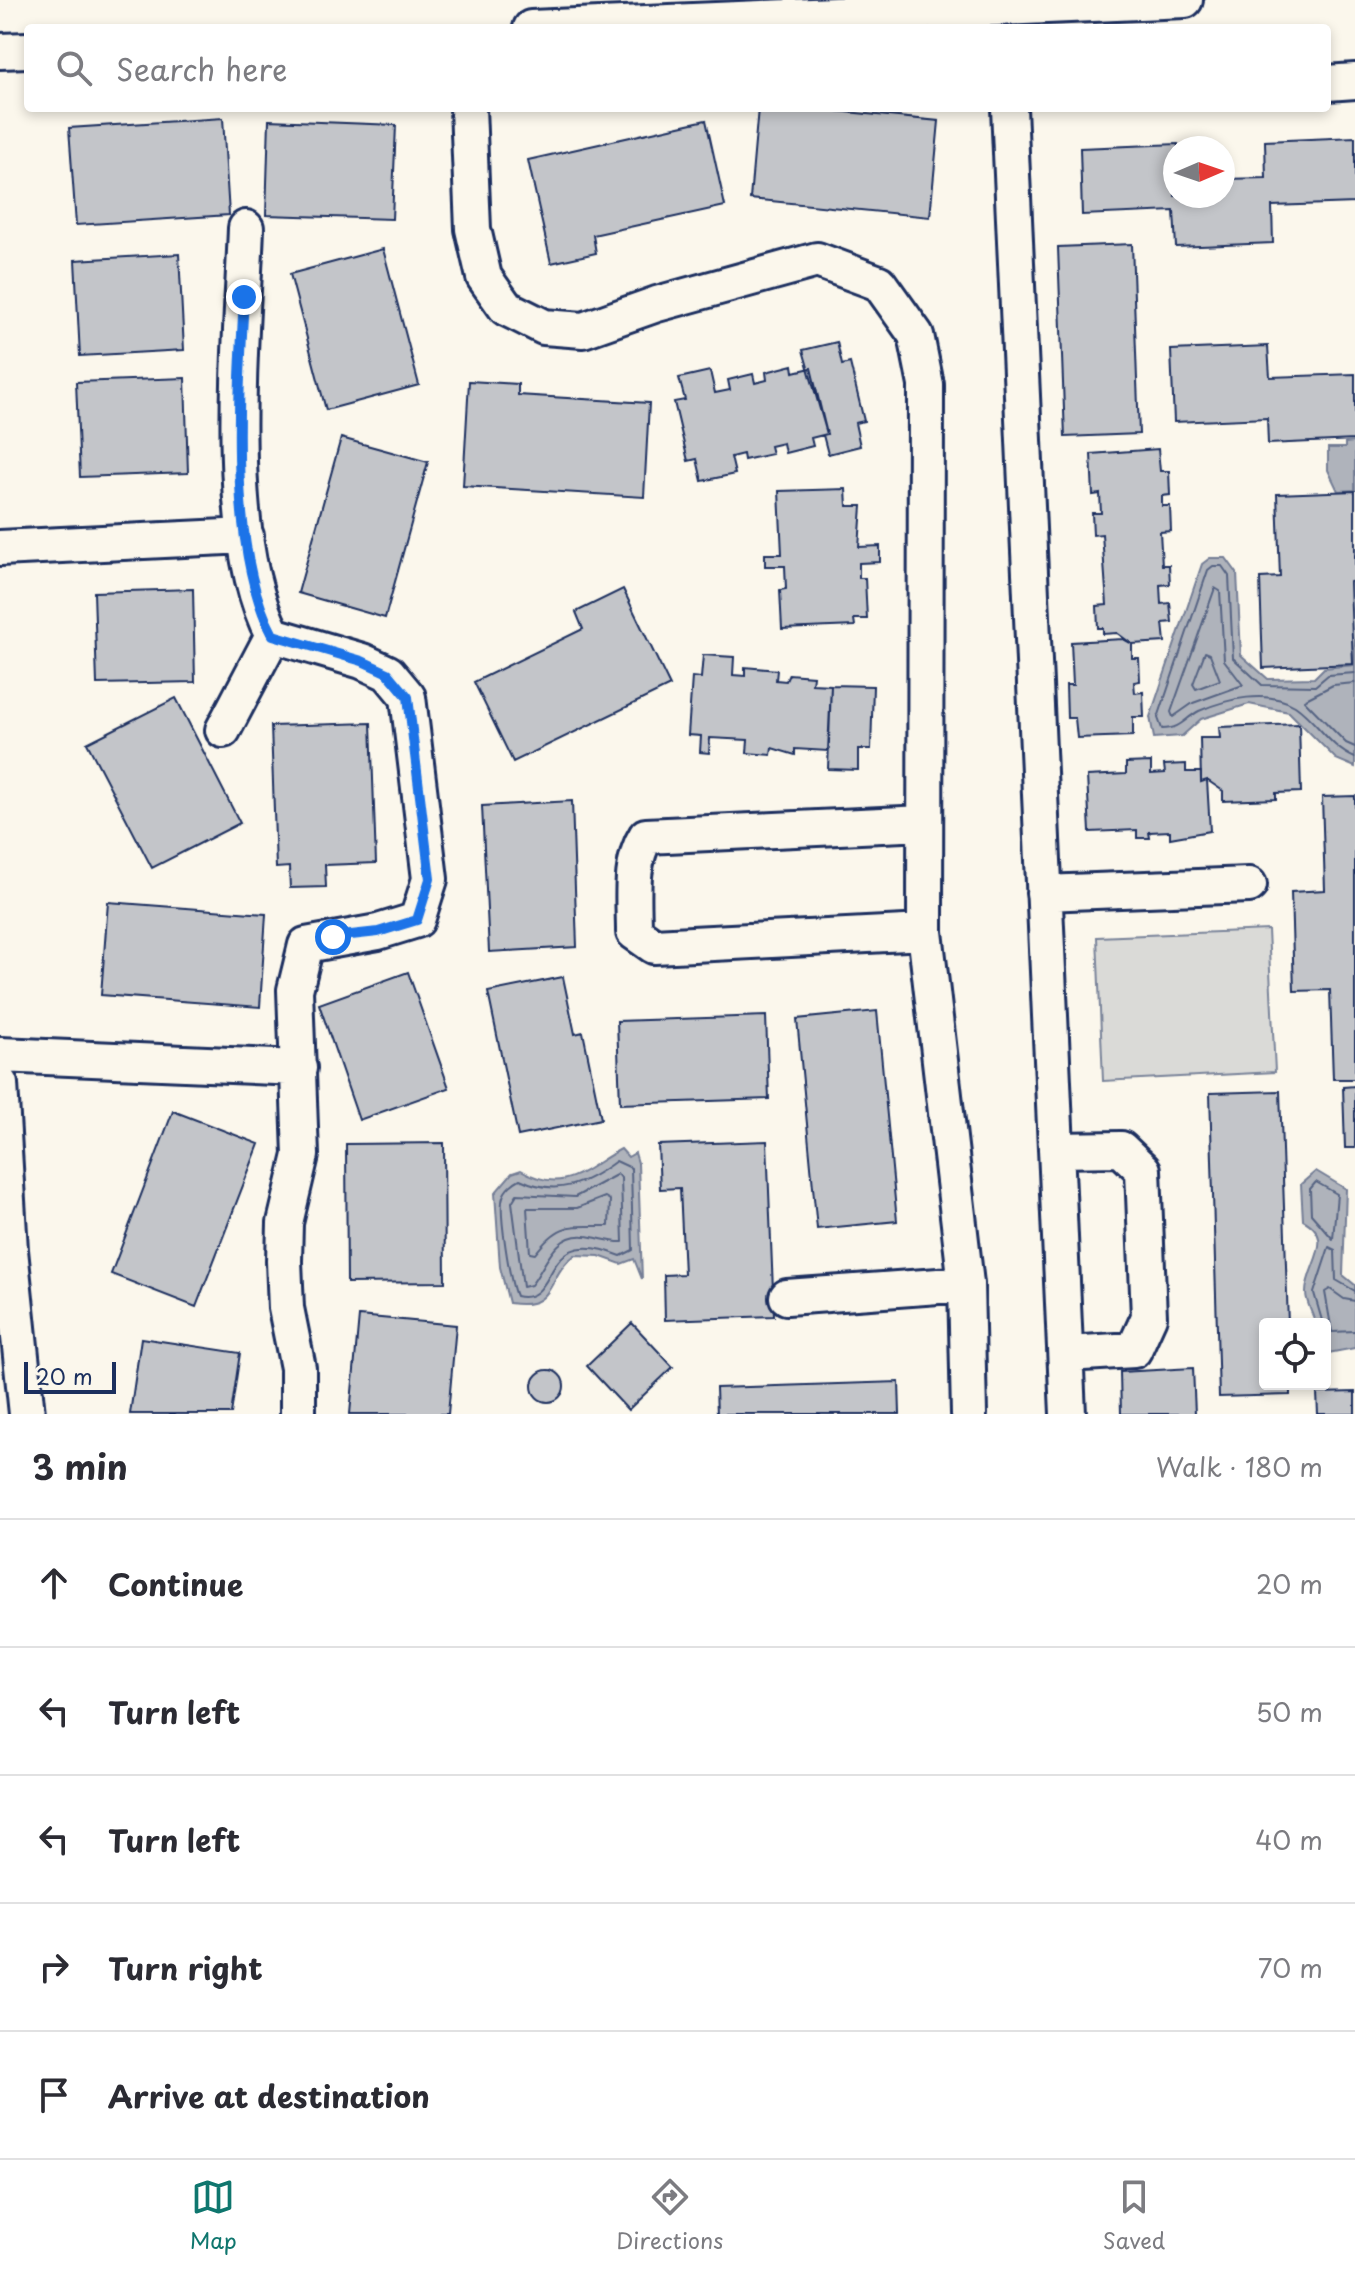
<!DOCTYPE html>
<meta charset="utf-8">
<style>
body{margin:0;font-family:"Playpen Sans",sans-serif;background:#f2f2f3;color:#2b2b33}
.controls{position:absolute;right:24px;bottom:24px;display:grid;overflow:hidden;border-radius:8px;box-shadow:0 4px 12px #0003}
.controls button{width:72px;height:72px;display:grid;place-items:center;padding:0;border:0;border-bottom:2px solid #e1e1e2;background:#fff;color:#2b2b33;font:40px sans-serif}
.compass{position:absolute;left:1163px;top:136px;width:72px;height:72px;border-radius:50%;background:#fff;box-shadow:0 4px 12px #0003;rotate:88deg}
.scale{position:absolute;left:24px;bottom:20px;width:92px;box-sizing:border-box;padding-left:8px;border:4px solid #1b2f5e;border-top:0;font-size:22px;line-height:28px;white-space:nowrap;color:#1b2f5e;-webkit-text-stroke:6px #fbf7ec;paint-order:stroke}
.stop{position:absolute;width:24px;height:24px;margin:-18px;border:6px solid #1a73e8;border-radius:50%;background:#fff}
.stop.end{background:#1a73e8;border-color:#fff;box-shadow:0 2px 8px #0008}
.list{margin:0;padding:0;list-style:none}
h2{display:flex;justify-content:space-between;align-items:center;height:104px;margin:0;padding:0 32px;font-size:34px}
h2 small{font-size:26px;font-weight:400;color:#7c7c81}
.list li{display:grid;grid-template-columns:52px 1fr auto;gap:24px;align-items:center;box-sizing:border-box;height:128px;padding:0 32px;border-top:2px solid #e1e1e2}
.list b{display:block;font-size:30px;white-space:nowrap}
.list em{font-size:26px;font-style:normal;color:#7c7c81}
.icon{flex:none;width:44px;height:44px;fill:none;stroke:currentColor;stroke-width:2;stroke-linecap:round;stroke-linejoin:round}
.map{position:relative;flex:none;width:1355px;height:1414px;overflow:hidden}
.search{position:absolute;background:#fff;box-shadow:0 4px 12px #0003;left:24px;right:24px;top:24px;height:88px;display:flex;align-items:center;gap:20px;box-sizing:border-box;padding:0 28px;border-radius:8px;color:#7c7c81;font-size:30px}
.sheet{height:744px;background:#fff}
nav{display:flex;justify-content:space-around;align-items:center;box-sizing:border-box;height:112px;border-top:2px solid #e1e1e2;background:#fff;font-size:22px;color:#7c7c81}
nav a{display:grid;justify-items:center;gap:4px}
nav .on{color:#0f766e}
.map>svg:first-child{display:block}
.green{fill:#dadad7;stroke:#7a849a;stroke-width:2}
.water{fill:#afb3bb;stroke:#747e96;stroke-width:2}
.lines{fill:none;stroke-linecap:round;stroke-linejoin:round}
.shore{stroke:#566483;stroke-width:2}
.building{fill:#c3c5c9;stroke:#1b2f5e;stroke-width:2}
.minor-casing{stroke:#1b2f5e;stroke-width:40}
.minor{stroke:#fbf7ec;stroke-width:34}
.route{stroke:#1a73e8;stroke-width:10}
</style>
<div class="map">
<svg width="1355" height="1414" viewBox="0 0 1355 1414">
<rect width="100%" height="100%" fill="#fbf7ec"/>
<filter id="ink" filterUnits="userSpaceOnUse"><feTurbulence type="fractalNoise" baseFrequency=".0125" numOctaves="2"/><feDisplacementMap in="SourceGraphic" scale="16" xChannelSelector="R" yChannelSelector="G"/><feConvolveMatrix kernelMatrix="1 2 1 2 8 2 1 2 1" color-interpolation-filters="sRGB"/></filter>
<g filter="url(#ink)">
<path class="green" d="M1268 930 1275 1072 1103 1081 1097 937Z"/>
<path class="water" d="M1355 442V490L1338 491 1328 470V448H1345V443Z
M1210 558H1226L1237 573 1241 655 1268 679 1314 678 1324 668 1354 665 1355 625V767L1336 759 1289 712 1249 704 1201 719 1182 736 1154 738 1150 717 1202 564Z
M621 1149 628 1157 635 1153 638 1163 642 1279 634 1259 621 1264 599 1256 575 1255C545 1276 558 1311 509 1303L500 1267 495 1193 512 1173 521 1170C565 1196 585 1168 621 1149Z
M1316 1171 1346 1189 1343 1275 1355 1285V1348L1328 1353 1325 1324H1316C1313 1315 1306 1302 1306 1293 1306 1265 1338 1239 1303 1220L1301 1184Z"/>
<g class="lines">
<path class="shore" d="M1215 588 1220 591 1224 660 1243 685 1193 703 1173 717 1171 712Z
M1205 652 1210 654 1220 680 1196 689 1193 684Z
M1355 673 1328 675 1315 686 1262 685 1233 658 1229 576 1222 566H1213L1208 570 1158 718 1162 729C1181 729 1184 719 1199 711 1226 699 1268 689 1295 706 1317 721 1329 747 1355 758
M1355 683 1333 685 1304 700 1346 743 1355 747
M616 1161 631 1168 633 1250 621 1256C537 1221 562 1307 516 1296 510 1282 498 1210 503 1197 505 1189 514 1182 520 1179 557 1197 585 1184 616 1161Z
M618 1174 621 1178 623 1242C612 1243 597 1237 585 1236 554 1233 546 1266 531 1285L523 1287 512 1202 517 1194 575 1197Z
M1316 1182 1337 1194 1333 1239 1311 1214 1310 1189Z
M605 1197 610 1200 609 1226C571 1227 561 1220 535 1254L530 1253 527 1208H577Z
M1355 1301 1344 1299 1330 1289 1325 1292 1332 1332 1355 1331
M1323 1324 1314 1293 1329 1247 1335 1250 1336 1280 1355 1291"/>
</g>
<path class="building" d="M758 108H805L939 121 930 217 750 199Z
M223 118 229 215 76 225 69 128Z
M269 120 396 125 392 219 266 215Z
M706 120 725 206 593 235 596 253 551 263 528 160Z
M1355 137V203L1272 206 1273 243 1176 247 1174 211 1082 215 1080 148 1178 144 1175 196H1223V179L1266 178 1265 141Z
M1132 244 1139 434 1065 437 1058 247Z
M383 249 419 385 326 410 290 274Z
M179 254 184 350 80 356 75 260Z
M837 342 842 365 850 363 864 421 855 423 860 446 828 454 823 435 827 434 803 350Z
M1268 346 1270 377 1355 374V440L1268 444 1267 418 1174 422 1171 350Z
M793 365 794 372 811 368 827 434 811 438 813 446 785 453 783 443 770 446 772 454 744 460 743 454 731 457 735 474 702 481 697 459 688 461 674 402 685 400 679 378 710 371 715 393 730 390 728 380 753 374 755 383 767 380 766 372Z
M185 378 188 473 80 477 76 382Z
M469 381 518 384V395L649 403 644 497 463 486Z
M341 438 428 462 385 618 298 593Z
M1158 449 1160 471H1169L1170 495 1162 496V506H1170L1171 531 1160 532 1162 565H1169L1170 584 1160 585 1161 604 1170 603 1172 622 1163 623 1165 642 1132 644 1117 633 1103 634V628H1098L1097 606 1107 605 1102 534 1093 535 1092 513H1101L1100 494 1093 495 1091 454Z
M846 489 847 506H862L859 547 880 546V562L859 563V578H865L867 619H854L855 626 782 629 780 590 786 589 785 566H765V554H782L779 491Z
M1355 491V581L1350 582 1353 664 1263 668 1260 578 1280 577 1277 494Z
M193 589 195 682 97 684 94 592Z
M623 589 670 686 513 762 474 682 583 629 576 612Z
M1123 639 1132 644V658H1139L1140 681 1134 682 1135 693 1143 692 1144 717H1133V736L1077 738 1075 718H1067L1066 685H1073L1071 642Z
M703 655 734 657 733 675 745 676V667L777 670 776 680 786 681 789 674 813 676 812 684 831 685 828 751 795 749V755L772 748 771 755 747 753 748 740 710 738 709 753 700 752 701 736 688 735 692 677 701 678Z
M831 685 873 686 871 749H858V770L828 769Z
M176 698 240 823 152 868 87 743Z
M371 723 376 863 325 865 326 887 290 888 289 867 276 868 271 726Z
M1299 724 1301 792 1276 793V799L1223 801V791L1207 780 1201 782 1200 738H1220L1219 727Z
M1151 762V774L1165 773 1164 765 1186 764V772H1201V782L1207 780 1210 831 1170 838V831L1149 832 1150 838H1137V830L1090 832 1087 776 1126 774V763Z
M1355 796V1079H1333L1330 990 1294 991 1291 892 1325 890 1322 797Z
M572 801 577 947 489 952 482 806Z
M108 902 266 914 260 1007 101 995Z
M408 972 449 1088 359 1120 319 1004Z
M563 977 575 1034 583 1032 601 1119 518 1136 488 992Z
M877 1011 897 1221 817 1229 797 1019Z
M766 1016 769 1099 620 1104 617 1021Z
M1355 1086V1148H1345L1343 1087Z
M1280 1091 1288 1324H1265V1384H1290V1395L1219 1397 1210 1093Z
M173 1111 259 1144 196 1307 111 1274Z
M767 1141 774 1316 665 1320 664 1275 684 1274 680 1188 660 1189 658 1145Z
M444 1143 445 1282 347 1283 346 1144Z
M359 1316 456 1325 448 1414H350Z
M632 1323 673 1367 628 1410 587 1366Z
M141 1338 240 1353 231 1414H130Z
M1193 1368 1195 1414H1121L1120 1372Z
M532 1386a16 16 0 1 1 32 0a16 16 0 1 1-32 0Z
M899 1382 900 1414H717L716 1388Z
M1355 1392V1414H1318L1317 1393Z"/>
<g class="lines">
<g class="minor-casing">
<path id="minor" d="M531 28 1185 0
M0 51 28 50
M1327 83 1355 81
M468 108 473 229 484 277 506 308 544 327 583 330 657 304 817 260 879 283 916 335 926 385 925 932 966 1284 969 1414
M1009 108 1068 1414
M246 228C242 339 221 538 273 635L362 661 388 673 408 697 430 879 417 920 378 932 306 945 295 990 301 1155 285 1223 284 1261 286 1308 298 1368V1414
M0 548 246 536
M223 730 273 635
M1044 893 1249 885
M925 932 654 946 634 932C634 901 629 863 646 836L925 823
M0 1055 299 1068
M0 1084 10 1250 27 1414
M1056 1150 1121 1149 1143 1170 1149 1317 1134 1350 1066 1354
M787 1297 966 1284"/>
</g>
<use href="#minor" class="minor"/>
</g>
</g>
<g class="lines" filter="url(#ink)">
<path class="route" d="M244 297C239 393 227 550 273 635L362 661 388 673 408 697 430 879 417 920 378 932 333 937"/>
</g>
</svg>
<div class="controls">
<button><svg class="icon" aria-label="locate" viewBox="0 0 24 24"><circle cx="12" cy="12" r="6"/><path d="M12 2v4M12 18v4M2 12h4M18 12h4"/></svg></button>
</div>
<svg class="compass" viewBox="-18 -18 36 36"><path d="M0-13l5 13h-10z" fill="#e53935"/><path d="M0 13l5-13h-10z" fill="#7c7c81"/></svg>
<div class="scale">20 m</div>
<div class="stop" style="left:333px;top:937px"></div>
<div class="stop end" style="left:244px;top:297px"></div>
<div class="search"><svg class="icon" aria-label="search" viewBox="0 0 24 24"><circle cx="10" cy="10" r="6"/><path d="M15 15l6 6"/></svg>Search here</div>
</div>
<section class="sheet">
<h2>3 min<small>Walk · 180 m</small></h2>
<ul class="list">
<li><svg class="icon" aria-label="ahead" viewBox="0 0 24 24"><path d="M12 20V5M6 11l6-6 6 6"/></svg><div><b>Continue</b></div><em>20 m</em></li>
<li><svg class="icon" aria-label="left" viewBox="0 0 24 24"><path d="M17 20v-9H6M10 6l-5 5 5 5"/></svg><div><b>Turn left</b></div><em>50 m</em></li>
<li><svg class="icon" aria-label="left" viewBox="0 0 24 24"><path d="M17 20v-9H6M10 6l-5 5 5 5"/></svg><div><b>Turn left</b></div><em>40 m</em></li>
<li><svg class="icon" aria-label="right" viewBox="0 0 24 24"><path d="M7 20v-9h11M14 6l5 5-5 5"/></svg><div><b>Turn right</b></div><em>70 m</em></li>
<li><svg class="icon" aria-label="arrive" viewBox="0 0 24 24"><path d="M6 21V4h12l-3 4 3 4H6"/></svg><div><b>Arrive at destination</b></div></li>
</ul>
</section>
<nav>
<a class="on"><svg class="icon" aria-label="map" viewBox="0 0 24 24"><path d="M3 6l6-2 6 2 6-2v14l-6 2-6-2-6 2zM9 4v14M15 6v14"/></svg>Map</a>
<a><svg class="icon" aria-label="directions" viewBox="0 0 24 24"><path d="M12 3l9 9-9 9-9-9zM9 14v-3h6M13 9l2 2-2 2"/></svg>Directions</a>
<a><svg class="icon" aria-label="saved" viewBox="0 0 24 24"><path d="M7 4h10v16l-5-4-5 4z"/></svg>Saved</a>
</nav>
